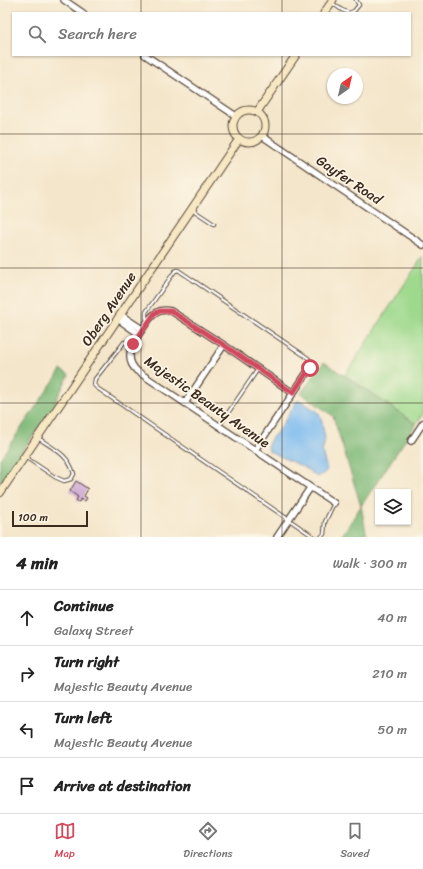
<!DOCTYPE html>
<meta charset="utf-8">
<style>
body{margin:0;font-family:Sriracha,sans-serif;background:#f2f2f2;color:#222}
.controls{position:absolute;right:12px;bottom:12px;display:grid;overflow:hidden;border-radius:0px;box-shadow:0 1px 3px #0004}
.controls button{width:36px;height:36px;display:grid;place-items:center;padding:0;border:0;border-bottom:1px solid #e0e0e0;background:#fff;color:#222;font:20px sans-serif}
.compass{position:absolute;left:327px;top:68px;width:36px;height:36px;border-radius:50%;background:#fff;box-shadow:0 1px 3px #0004;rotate:34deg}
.scale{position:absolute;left:12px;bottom:10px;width:76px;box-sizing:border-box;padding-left:4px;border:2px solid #3b2a1e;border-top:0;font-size:11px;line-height:14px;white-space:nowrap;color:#3b2a1e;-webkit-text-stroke:3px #fcf5e5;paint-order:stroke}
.stop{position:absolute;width:12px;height:12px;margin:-9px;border:3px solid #d1495b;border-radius:50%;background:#fff}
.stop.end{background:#d1495b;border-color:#fff;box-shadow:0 1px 4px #0008}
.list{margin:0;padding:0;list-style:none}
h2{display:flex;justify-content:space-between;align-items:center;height:52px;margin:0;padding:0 16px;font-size:17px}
h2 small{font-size:13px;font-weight:400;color:#767676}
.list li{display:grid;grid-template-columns:26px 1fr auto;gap:12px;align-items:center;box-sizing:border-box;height:56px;padding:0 16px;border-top:1px solid #e0e0e0}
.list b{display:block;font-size:15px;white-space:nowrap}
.list p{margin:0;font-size:13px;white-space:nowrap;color:#767676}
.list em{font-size:13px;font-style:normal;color:#767676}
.icon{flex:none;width:22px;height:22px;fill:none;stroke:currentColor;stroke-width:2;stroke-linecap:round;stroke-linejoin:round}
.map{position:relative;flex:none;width:423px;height:537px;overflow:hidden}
.search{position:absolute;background:#fff;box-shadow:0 1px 3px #0004;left:12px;right:12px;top:12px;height:44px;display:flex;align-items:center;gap:10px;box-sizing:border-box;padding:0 14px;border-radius:0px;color:#767676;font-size:15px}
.sheet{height:276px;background:#fff}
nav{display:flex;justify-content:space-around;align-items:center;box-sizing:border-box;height:56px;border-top:1px solid #e0e0e0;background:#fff;font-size:11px;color:#767676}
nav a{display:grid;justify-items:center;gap:2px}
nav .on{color:#d1495b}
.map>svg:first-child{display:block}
.green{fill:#9ed98d;stroke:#6c8256}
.forest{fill:#7eb978;stroke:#5c724b}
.water{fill:#7dbbf0;stroke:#5c7287}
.building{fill:#c7a1d1}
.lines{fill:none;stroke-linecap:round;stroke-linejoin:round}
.lane-casing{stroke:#574638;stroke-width:4.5}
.street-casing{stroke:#574638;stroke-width:8}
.secondary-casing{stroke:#574638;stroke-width:9}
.lane{stroke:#fff;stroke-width:2.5}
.street{stroke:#fff;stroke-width:5.5}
.secondary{stroke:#f7e8c3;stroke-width:7}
.route{stroke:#d1495b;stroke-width:5}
.grid{fill:none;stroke:#3b2a1e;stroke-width:1;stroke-opacity:0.55}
.labels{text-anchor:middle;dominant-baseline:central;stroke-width:3.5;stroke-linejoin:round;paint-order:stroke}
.street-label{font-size:14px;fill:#3b2a1e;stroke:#fcf5e5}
</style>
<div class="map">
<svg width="423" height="537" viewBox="0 0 423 537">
<rect width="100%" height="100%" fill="#fcf5e5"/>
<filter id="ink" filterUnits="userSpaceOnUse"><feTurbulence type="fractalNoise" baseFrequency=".025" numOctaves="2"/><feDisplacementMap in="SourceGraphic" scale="8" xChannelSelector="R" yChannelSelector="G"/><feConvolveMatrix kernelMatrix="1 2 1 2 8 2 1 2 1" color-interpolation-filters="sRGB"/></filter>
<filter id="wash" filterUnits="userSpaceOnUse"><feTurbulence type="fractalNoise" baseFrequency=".012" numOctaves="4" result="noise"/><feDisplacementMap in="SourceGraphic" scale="16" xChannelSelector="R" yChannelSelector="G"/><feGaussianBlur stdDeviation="0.9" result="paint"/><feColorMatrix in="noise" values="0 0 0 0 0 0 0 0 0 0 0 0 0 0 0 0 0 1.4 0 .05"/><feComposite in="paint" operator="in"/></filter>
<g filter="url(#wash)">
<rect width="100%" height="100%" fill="#f4e6cb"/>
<path class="green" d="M423 256V414L416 424 345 375Z"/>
<path class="forest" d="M324 362 416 424 361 506 367 537H341L361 506 333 416 301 393Z
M61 370 69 375 51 410 0 483V459Z"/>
<path class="water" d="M297 401H301L318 412 321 417 325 439 322 452 327 470 323 474 317 477 305 468 269 451 268 444 271 439 281 427Z"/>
<g id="blocks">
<path class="building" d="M76 481 88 489 84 496 87 498 85 501 81 499 79 502 76 500 78 497 70 491Z"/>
</g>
</g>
<g filter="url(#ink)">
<use href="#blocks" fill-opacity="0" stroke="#574638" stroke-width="1"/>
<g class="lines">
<g class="lane-casing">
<path id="lane" d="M332 3 342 10 349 13 354 11 359 5 356 0
M193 210 214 224
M148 321 146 318V312L175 271 178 270 308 358 312 363 311 368
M132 344 124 342 122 345 95 379 94 385 97 388 314 537
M219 426 258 369
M25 457 55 477 64 481 71 479 74 474C68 454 54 449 38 438
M321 537 324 534 325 522 334 503"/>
</g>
<g class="street-casing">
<path id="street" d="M64 0 83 13
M145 55 236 116
M262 136 423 245
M121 315 142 329
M118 319 139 334
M293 393 224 345 171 311C166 310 160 310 156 313 151 316 147 322 144 327 134 341 122 357 137 371L334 503
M185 403 224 345
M411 441 423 423
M255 450 310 368
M277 537 310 488"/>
</g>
<g class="secondary-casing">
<path id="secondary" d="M324 13 333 0
M233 126a16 16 0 1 1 32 0a16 16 0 1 1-32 0Z
M257 112 296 55
M0 493 239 139"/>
</g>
<use href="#lane" class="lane"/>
<use href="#street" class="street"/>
<use href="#secondary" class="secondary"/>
</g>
</g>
<g class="lines" filter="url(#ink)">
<path class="route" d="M133 344 155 313 160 311H171L224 345 293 393 310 368"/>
</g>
<path class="grid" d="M141 0V13M282 0V13M141 55V537M282 55V537M0 134H423M0 268H423M0 403H423"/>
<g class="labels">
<g class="street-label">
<text transform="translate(349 180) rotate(34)">Gayfer Road</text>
<text transform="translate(109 309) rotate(-56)">Oberg Avenue</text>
<text transform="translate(207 402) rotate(35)">Majestic Beauty Avenue</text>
</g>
</g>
</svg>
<div class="controls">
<button><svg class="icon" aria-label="layers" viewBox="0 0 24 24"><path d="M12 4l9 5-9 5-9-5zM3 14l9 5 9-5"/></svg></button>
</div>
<svg class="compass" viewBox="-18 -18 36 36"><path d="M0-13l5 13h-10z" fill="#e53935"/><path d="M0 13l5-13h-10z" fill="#767676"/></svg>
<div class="scale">100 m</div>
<div class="stop" style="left:310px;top:368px"></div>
<div class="stop end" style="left:133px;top:344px"></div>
<div class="search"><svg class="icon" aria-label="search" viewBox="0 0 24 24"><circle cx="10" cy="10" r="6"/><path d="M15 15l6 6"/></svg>Search here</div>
</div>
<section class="sheet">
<h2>4 min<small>Walk · 300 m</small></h2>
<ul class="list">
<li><svg class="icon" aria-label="ahead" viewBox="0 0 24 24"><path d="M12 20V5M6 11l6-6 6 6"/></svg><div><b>Continue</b><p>Galaxy Street</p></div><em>40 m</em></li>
<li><svg class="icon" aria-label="right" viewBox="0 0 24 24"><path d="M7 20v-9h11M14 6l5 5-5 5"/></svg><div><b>Turn right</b><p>Majestic Beauty Avenue</p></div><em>210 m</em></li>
<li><svg class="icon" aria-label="left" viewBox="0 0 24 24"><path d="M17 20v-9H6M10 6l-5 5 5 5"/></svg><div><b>Turn left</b><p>Majestic Beauty Avenue</p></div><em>50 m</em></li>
<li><svg class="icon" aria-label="arrive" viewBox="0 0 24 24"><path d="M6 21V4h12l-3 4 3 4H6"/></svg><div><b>Arrive at destination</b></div></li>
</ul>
</section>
<nav>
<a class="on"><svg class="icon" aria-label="map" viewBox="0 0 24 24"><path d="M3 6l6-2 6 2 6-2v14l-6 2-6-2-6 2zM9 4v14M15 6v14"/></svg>Map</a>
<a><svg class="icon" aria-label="directions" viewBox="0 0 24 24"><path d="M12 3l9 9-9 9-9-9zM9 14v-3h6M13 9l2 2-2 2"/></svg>Directions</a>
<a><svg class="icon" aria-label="saved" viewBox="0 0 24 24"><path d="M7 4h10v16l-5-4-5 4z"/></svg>Saved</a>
</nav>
